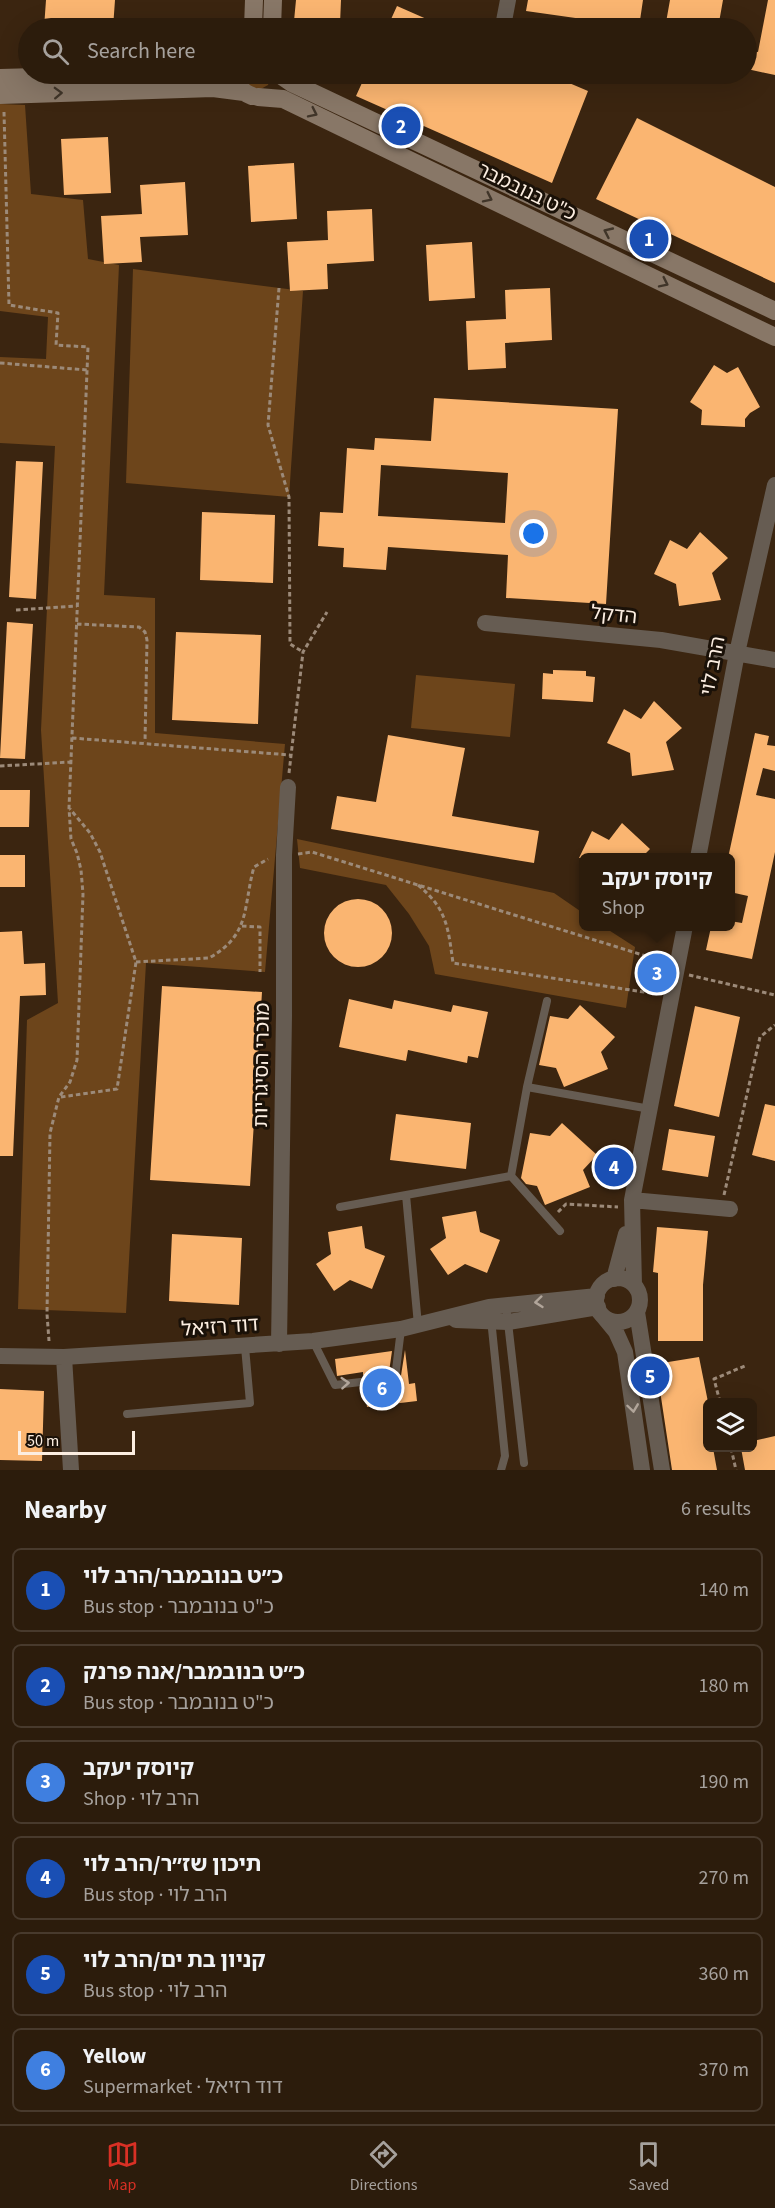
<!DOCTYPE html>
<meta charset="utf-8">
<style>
body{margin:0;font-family:"Source Sans 3","Noto Sans Hebrew",sans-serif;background:#342515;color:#f1f3f6}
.controls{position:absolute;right:18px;bottom:18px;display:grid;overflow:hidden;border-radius:9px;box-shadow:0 6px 24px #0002}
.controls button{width:54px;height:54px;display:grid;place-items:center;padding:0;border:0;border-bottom:2px solid #483a2d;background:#2c1c0c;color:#f1f3f6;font:30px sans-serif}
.scale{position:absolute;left:18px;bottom:15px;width:117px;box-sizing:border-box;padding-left:6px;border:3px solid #fceee1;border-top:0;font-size:16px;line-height:21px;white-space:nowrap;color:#fceee1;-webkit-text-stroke:4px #1a1108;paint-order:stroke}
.you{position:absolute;left:534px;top:534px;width:21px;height:21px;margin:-15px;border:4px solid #fff;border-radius:50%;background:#1a73e8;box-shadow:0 0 0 9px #1a73e833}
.badge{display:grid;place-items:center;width:39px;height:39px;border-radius:50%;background:#d93025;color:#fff;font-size:20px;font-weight:700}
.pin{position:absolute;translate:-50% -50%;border:3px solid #fff;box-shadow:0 2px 6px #0006}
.popup{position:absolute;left:579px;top:853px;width:156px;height:78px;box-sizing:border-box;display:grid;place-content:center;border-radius:9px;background:#2c1c0c;filter:drop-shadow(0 2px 4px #0005);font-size:20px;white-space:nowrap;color:#a6a19d}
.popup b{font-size:22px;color:#f1f3f6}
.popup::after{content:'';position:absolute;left:50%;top:100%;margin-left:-12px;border:12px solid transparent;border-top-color:#2c1c0c}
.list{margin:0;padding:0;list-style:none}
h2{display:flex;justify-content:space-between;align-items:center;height:78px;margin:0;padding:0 24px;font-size:26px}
h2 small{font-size:20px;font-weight:400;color:#a6a19d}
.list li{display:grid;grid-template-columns:39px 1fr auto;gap:18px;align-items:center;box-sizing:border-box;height:84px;margin:0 12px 12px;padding:0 12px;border:2px solid #483a2d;border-radius:9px}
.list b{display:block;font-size:22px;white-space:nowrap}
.list p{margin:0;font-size:20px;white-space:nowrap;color:#a6a19d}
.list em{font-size:20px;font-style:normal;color:#a6a19d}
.icon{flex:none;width:33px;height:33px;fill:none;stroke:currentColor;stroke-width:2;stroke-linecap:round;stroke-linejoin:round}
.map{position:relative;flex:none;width:775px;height:1470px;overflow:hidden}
.search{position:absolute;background:#2c1c0c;box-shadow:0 6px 24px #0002;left:18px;right:18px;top:18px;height:66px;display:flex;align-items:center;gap:15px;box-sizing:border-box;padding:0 21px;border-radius:33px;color:#a6a19d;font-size:22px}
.sheet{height:654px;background:#2c1c0c}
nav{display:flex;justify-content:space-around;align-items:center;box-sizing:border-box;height:84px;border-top:2px solid #483a2d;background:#2c1c0c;font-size:16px;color:#a6a19d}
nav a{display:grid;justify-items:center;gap:3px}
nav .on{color:#d93025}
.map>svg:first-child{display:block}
.green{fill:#6d451b}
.building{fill:#fab571;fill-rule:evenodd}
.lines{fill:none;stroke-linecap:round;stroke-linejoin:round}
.path{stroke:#9c8a79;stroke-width:3;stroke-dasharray:4.5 3;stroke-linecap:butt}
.lane{stroke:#665c52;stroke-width:8}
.street{stroke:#665c52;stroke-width:16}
.secondary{stroke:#887767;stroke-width:18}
.oneway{stroke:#403529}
.oneway2{stroke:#b1a59a}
.labels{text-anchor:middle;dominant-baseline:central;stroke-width:6;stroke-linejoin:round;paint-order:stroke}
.street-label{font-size:20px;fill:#fceee1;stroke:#1a1108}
</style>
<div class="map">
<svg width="775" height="1470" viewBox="0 0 775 1470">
<rect width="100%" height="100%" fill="#3b2510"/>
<path class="green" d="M241 74H271V75L268 85 259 90 249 89Z
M0 104 25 105 31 194 83 200 88 259 119 265 104 595 155 598V733L285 744 265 972 146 963 126 1313 18 1309 27 1020 58 1003 41 730 55 446 0 443V357L46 359 48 317 0 311Z
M133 269 303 291 289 497 126 483Z
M416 675 515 684 510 737 411 728Z
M297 839 554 893 583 913 584 926 604 927 635 947 626 1008 435 974 429 946 409 914 386 885 300 868Z"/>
<path class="building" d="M46 0H115L113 28H44Z
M296 0H341L340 24 294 21Z
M528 0H643L639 27 526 11Z
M670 0H723L718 28H665Z
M768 0H775V75L747 69V50L758 52Z
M397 6 447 28H387Z
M366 74H548L588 91 552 183 356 96Z
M637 118 775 187V283L596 199Z
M108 137 111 193 64 195 61 139Z
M294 163 297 219 251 222 248 166Z
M185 182 188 235 140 237 142 262 104 264 101 216 142 214 140 185Z
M372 209 374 261 327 264 328 289 290 291 287 242 328 240 327 211Z
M472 242 475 298 429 301 426 245Z
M550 288 552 340 505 343 506 368 468 370 466 321 506 319 505 290Z
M714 365 727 373 738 367 760 407 750 413 745 419V427L701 425 702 410 690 402Z
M434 398 618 409 606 604 506 598 508 555 388 547 386 570 343 567 344 548 318 546 320 512 343 513 347 448 374 450 375 438 431 441ZM381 465 508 473 505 523 378 516Z
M16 461 43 462 36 599 9 597Z
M202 512 275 515 273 583 200 580Z
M700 532 728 558 712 573 721 600 679 606 676 584 654 574 670 540 687 549Z
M7 622 33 624 25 759 0 758Z
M176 632 261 635 258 724 172 720Z
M553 670 586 671V676L595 677 593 702 542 699 543 673 553 674Z
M654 701 682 728 666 742 674 770 632 776 630 753 607 743 624 709 641 719Z
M755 733 769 736 767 745 775 746V771L763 768 756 795 775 799V852L752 959 706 950 711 927H730V921L742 923 748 896 730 892V858H728Z
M388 735 465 748 452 816 539 831 534 863 331 829 337 796 376 802Z
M0 790H30L29 827H0Z
M622 823 650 849 641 858H579L592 831 609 840Z
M0 855H25V887H0Z
M324 933a34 34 0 1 1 68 0a34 34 0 1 1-68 0Z
M22 931 24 964 45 963 46 995 20 996 13 1156H0V932Z
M162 986 262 992 250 1186 150 1180Z
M349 999 392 1009 394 1000 451 1012 453 1005 488 1012 478 1058 468 1056 467 1063 408 1050 406 1061 339 1047Z
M580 1005 615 1037 601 1052 608 1069 564 1087 556 1068 539 1065 550 1016 568 1019Z
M695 1006 740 1017 719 1117 674 1106Z
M765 1104 775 1106V1161L752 1155Z
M396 1114 471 1123 466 1169 390 1160Z
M562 1123 597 1155 583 1170 590 1187 545 1205 537 1186 526 1184 521 1178 530 1133 550 1136Z
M669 1129 715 1136 708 1177 662 1170Z
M476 1211 480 1232 500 1240 487 1273 465 1264 448 1275 430 1249 446 1238 442 1217Z
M362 1226 365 1248 385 1256 372 1289 350 1280 334 1291 316 1264 331 1254 328 1232Z
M657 1227 708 1231 703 1285V1341H658V1273L653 1272Z
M172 1234 242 1238 239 1305 169 1301Z
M405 1350 409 1384 415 1383 417 1401 367 1407 365 1388 396 1384 400 1382Z
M392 1351 389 1372 363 1375V1372L337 1376 335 1359Z
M699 1357 708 1402V1448H713L717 1470H672L656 1364Z
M0 1389 44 1391 42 1461 0 1460Z
M775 1436V1470H745L741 1448H753V1441Z"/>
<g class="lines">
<path class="path" d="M4 112 9 305 58 313 56 345 88 347 69 808 71 839 77 853 81 870 83 894 77 1060 70 1082 59 1097 50 1133 47 1314 49 1341
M279 288 268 425 289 497 290 644 303 652
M0 363 87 370
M16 610 77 606
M77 624 139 627 145 632 147 640 145 742
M72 738 290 755
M0 766 71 762
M289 773 303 652 327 612
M298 854 312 852 662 961
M418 885C447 909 448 927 453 963L657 994
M242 926 260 927V972
M136 962 209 958C251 935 243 906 254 867L268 859
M689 975 775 995
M61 1097 117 1089 136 962 100 852 90 833 70 809
M724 1195 760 1037 775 1025
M558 1212 566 1204 618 1207
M720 1402 714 1379 747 1365
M731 1448 736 1470"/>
<path class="lane" d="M527 1087 547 1001
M511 1176 560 1231
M406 1195 418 1325
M340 1207 511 1176 527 1087 650 1109
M506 1305 524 1463
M491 1319 505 1456 501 1470
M313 1341 335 1385 395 1378 401 1329
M127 1414 250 1403 245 1347"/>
<path class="street" d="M504 21 508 0
M485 623 661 640 775 660
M698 858 737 653 775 485
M632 1200 730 1209
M596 1300a22 22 0 1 1 44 0a22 22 0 1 1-44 0Z
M614 1279 626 1234
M634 1285 632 1200 685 926
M637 1312 662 1470
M602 1315 616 1332 625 1352 642 1470
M456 1320 508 1322 598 1307
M279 1344 284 1015V855L288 787
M0 1356 64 1357 313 1341 401 1329 489 1307 597 1296
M64 1357 71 1470"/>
<path class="secondary" d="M253 28 254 0
M272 28 273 0
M237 74C237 85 241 92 252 96
M279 74 292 83 775 311
M0 78 146 74
M0 95 213 88 244 92
M258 97 283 99 775 337"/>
</g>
<defs><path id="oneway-chevron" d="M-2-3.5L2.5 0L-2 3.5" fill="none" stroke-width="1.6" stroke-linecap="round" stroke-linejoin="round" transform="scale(1.5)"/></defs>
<g class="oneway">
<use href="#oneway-chevron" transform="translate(58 93) rotate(-2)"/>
<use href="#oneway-chevron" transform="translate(313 113) rotate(26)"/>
<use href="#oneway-chevron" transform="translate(488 198) rotate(26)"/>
<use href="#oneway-chevron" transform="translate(608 232) rotate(-155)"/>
<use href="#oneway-chevron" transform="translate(664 283) rotate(26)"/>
</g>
<g class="oneway2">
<use href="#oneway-chevron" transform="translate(539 1302) rotate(174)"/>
<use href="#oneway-chevron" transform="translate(345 1383) rotate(-4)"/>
<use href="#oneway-chevron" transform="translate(633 1408) rotate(82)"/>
</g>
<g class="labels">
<g class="street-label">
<text transform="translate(527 192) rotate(26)">כ"ט בנובמבר</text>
<text transform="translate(614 615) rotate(6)">הדקל</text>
<text transform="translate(713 666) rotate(-79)">הרב לוי</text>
<text transform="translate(262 1065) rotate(-89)">מוכרי הסיגריות</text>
<text transform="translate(220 1327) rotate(-4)">דוד רזיאל</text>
</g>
</g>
</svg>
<div class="controls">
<button><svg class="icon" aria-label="layers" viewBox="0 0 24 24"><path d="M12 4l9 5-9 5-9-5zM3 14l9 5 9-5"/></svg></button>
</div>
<div class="scale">50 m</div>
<div class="you"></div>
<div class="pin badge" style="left:649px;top:239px;background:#1a4fb4">1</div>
<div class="pin badge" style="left:401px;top:126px;background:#1a4fb4">2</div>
<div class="pin badge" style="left:657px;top:973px;background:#3f7fe0">3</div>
<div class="popup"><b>קיוסק יעקב</b>Shop</div>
<div class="pin badge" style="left:614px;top:1167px;background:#1a4fb4">4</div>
<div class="pin badge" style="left:650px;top:1376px;background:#1a4fb4">5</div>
<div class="pin badge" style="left:382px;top:1388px;background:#3f7fe0">6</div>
<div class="search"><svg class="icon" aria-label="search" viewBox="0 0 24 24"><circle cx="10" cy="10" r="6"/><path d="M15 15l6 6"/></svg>Search here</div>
</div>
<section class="sheet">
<h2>Nearby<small>6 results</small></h2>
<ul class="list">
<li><span class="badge" style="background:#1a4fb4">1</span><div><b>כ״ט בנובמבר/הרב לוי</b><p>Bus stop · כ&quot;ט בנובמבר</p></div><em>140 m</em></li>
<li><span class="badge" style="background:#1a4fb4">2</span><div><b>כ״ט בנובמבר/אנה פרנק</b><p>Bus stop · כ&quot;ט בנובמבר</p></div><em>180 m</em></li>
<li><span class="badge" style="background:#3f7fe0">3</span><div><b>קיוסק יעקב</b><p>Shop · הרב לוי</p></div><em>190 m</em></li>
<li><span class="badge" style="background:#1a4fb4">4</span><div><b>תיכון שז״ר/הרב לוי</b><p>Bus stop · הרב לוי</p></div><em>270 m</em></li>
<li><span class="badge" style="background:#1a4fb4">5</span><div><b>קניון בת ים/הרב לוי</b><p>Bus stop · הרב לוי</p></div><em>360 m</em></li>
<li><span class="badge" style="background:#3f7fe0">6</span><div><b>Yellow</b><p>Supermarket · דוד רזיאל</p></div><em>370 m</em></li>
</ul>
</section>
<nav>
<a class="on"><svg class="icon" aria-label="map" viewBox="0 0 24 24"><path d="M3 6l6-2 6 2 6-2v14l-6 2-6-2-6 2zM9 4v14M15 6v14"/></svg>Map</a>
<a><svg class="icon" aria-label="directions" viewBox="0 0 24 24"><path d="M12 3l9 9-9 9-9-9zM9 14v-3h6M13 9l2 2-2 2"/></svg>Directions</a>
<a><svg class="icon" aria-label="saved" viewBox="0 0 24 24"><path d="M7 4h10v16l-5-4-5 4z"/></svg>Saved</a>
</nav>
